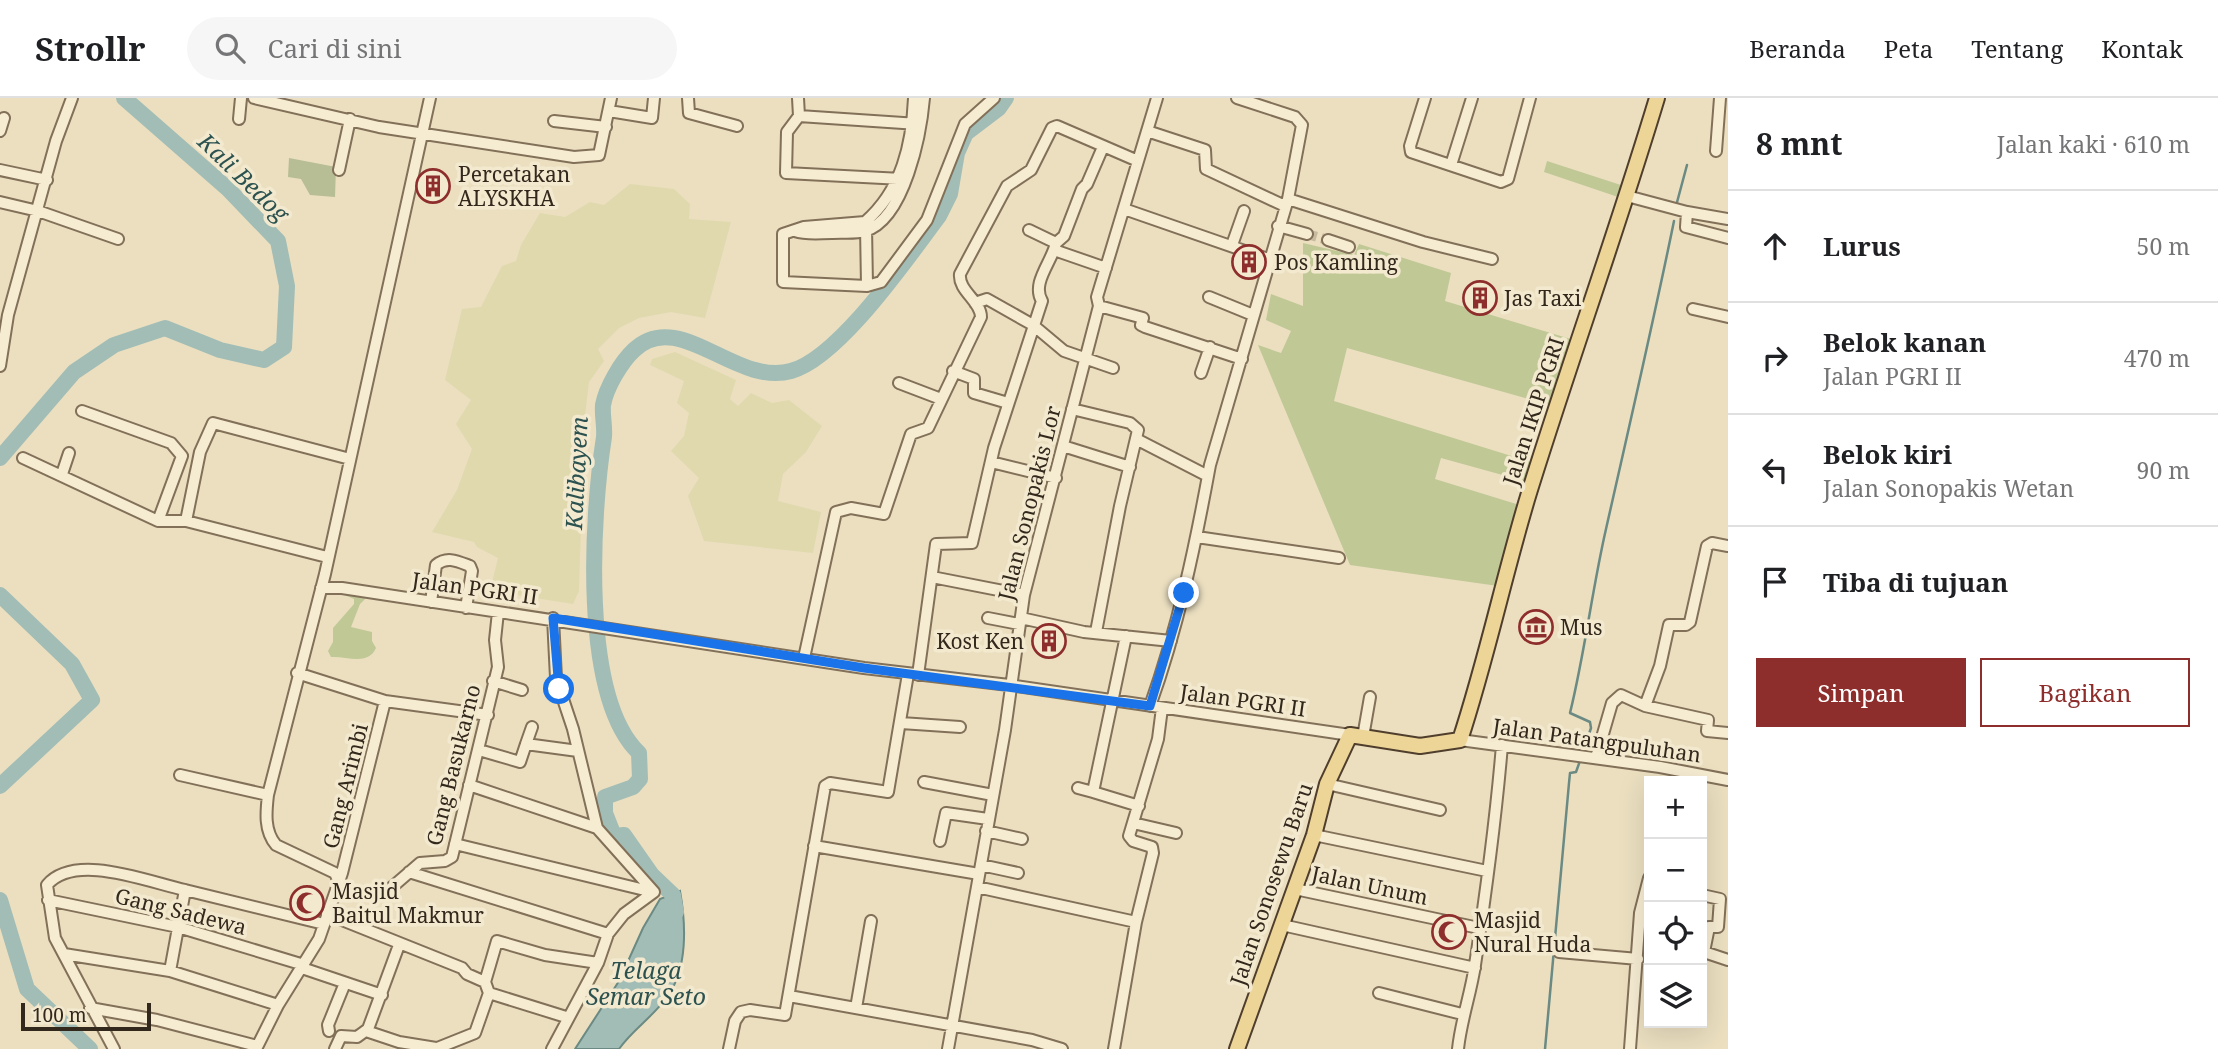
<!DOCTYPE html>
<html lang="id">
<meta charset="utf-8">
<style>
body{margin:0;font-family:"Noto Serif",serif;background:#f6f6f6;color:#202124}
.controls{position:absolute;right:21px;bottom:21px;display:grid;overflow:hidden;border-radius:0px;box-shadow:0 7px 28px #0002}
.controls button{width:63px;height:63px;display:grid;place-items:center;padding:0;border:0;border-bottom:2px solid #e0e0e0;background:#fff;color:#202124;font:35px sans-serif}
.scale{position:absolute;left:21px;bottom:18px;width:130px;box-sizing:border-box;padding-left:7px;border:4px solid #33281c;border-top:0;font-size:19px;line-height:24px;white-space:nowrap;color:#33281c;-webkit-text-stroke:5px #f3e9cf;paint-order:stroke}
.stop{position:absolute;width:21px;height:21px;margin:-16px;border:5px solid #1a73e8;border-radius:50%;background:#fff}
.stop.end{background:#1a73e8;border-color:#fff;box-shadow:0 2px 7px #0008}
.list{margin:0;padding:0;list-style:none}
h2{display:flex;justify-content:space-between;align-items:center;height:91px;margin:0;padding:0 28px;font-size:30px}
h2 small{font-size:23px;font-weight:400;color:#757577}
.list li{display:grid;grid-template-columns:46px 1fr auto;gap:21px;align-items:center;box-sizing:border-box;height:112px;padding:0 28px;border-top:2px solid #e0e0e0}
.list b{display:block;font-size:26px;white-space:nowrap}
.list p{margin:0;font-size:23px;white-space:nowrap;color:#757577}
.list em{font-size:23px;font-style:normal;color:#757577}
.actions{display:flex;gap:14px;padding:21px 28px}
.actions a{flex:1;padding:16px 0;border:2px solid #8e2e2c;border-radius:0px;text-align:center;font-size:24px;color:#8e2e2c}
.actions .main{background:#8e2e2c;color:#fff}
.icon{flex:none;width:38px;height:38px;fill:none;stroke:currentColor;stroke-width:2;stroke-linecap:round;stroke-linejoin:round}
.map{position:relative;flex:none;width:1728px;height:951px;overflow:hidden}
header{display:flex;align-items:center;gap:42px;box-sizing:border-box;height:98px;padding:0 35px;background:#fff;border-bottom:2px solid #e0e0e0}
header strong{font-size:33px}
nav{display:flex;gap:38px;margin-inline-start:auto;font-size:24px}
.search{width:490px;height:63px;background:#f6f6f6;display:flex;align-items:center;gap:18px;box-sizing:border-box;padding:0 24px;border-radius:38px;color:#757577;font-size:26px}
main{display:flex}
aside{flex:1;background:#fff}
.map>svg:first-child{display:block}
.farmland{fill:#e0d9ad}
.green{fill:#c0c895}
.cemetery{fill:#b7bd94}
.water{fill:#a2bdb6;stroke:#6a8a83;stroke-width:2}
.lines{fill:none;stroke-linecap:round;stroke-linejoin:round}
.stream{stroke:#6a8a83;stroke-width:2.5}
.river{stroke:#a2bdb6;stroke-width:16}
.minor-tunnel{stroke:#c6ba9f;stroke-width:10;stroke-dasharray:10 5;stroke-linecap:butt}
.minor-casing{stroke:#827059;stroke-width:14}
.major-casing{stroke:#503e2d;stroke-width:18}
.minor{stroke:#f6ecd2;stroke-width:10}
.major{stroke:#edd598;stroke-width:14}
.route{stroke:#1a73e8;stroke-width:9}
.labels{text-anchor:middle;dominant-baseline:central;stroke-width:7;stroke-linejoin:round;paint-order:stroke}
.poi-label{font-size:21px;fill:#33281c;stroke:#f3e9cf;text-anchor:start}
.street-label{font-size:21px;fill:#33281c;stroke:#f3e9cf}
.water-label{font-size:23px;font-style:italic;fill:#2c5250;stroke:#f3e9cf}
</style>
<header>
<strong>Strollr</strong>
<div class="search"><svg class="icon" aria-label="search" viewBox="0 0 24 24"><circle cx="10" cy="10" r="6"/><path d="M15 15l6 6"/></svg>Cari di sini</div>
<nav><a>Beranda</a><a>Peta</a><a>Tentang</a><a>Kontak</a></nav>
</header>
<main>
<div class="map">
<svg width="1728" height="951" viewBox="0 0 1728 951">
<rect width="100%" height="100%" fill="#ebdfc0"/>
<path class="farmland" d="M630 86 674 91 690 106 689 121 731 124 705 220 671 214 639 220 619 230 598 251 604 263 589 284 584 326 579 493 573 506 490 493 498 460 477 449 474 444 432 434 457 392 472 351 456 326 471 302 445 282 462 211 481 209 502 168 516 163 521 147 540 115 565 119 590 104 604 107Z
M675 254 736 282 730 301 738 308 751 295 772 305 789 302 822 328 806 354 783 376 778 403 821 414 813 455 704 443 688 398 699 380 671 353 684 338 689 315 677 305 684 283 650 267 652 261Z"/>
<path class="green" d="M1547 63 1627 89 1624 101 1544 74Z
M1303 145 1354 157 1359 146 1451 175 1445 203 1574 242 1557 309 1347 250 1334 303 1537 366 1531 385 1441 360 1435 381 1526 409 1498 488 1350 467 1258 247 1281 255 1291 233 1266 222 1271 196 1303 208Z
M339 483 361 490 369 497 360 506 351 529 372 534V543L376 550C368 568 347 558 331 559L328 553 333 544V530L354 506V501L340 495Z"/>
<path class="cemetery" d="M289 60 336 69 335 99 310 97 301 81 288 79Z"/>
<path class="water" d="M680 793C686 826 688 871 667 899 653 919 632 932 619 951H575L619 883 643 830 660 801Z"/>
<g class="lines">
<path class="stream" d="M1676 108 1687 67
M1583 654 1591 630 1590 624 1570 615C1585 554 1592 492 1606 431 1629 329 1653 226 1674 123
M1545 951 1569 685 1570 675 1576 674 1581 660"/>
<path class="river" d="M0 360 74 274 114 247 165 230 220 252 264 262 284 249 287 188 278 143 228 91 124 0
M0 497 72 566 92 602 0 688
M0 802 27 891 90 951
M676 814 673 797 652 777 624 737 614 738 605 715V699L633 689 640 681 639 655C580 599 592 415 604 339 605 328 602 317 603 307 606 290 621 264 634 252 679 209 736 289 791 273 839 260 908 159 939 118L950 96 957 55 966 35 999 10 1006 0"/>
<path class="minor-tunnel" d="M1307 136 1328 142"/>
<g class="minor-casing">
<path id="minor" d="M254 0 379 29 574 59 599 57 611 0
M688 0 689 15 737 28
M798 0 799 18 787 34 786 75 902 81
M914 0C912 46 902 92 865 124L804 129 783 136V184L867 188 881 184 927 122 965 26 994 0
M1425 0 1410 48 1411 54 1501 84 1508 81 1530 0
M609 13 652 20 654 0
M799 18 918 26
M239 21 241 0
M554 23 606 29
M0 33 4 20
M1147 33 1205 52 1206 71 1285 108
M1716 53 1720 0
M1451 67 1472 0
M0 72 47 82
M339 72 350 21
M1627 98 1687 114 1686 129 1728 140
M1288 101 1423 144 1492 161
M0 104 38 113 118 141
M1124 111 1268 161
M1687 114 1728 121
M866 128 867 188
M1278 128 1307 136
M795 133C807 137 819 135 832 135 842 134 855 136 865 133 905 121 921 35 924 0
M1328 142 1349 149
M1056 145 1064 138 1082 91 1087 86 1103 49
M1232 147 1244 113
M1054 152 1106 170
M1209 199 1253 217
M975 205 987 201 1033 227 1064 253 1113 270
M1099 208 1143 220 1141 227 1145 229 1242 261
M1693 211 1728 219
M0 268 8 217 56 43 72 0
M953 273 974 281V295L1008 305
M1201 275 1210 249
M899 285 941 301
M1072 311 1130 325 1138 332 1120 408 1096 534
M82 313 171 345 182 358 158 423
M1138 342 1208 378
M1063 348 1130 369
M23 360 158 423H186L327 459
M991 364 1056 380
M62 376 69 355
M186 423 200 354 213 325 350 361
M1197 439 1339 460
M932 479 1024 497
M321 490H342L864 570 1009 587 1350 637
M431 504 436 467C447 458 457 463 470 468L472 473 466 510
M553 520 556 580 573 631 597 730 654 794
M988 520 1019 526
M1021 520 1084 534 1171 543
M804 560 836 414 851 410 884 416 911 336 928 330 981 219C981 203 958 193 960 176L1007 88 1031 72 1052 30 1057 28 1138 63
M297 575 385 603 488 617
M918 577 936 446 972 445 994 350 1042 203C1031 185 1052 164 1056 145L1029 132
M493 583 522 592
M1150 608C1178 530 1195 449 1210 367L1288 101 1302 27 1295 19 1237 0
M1645 608 1660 568 1669 527H1686L1690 524 1707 448 1712 445 1728 448
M901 625 960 629
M1363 639 1370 599
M1460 642 1660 669 1728 682
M526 646 532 629
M479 652 520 664 526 646 578 653
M1596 660 1612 605 1621 597 1645 608 1708 622 1707 633 1728 635
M180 677 268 697
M924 684 993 697
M1327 686 1440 712
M469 687 597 730
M1078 690 1093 694 1126 538
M1093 694 1139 708
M1133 725 1176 735
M986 733 1022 741
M1314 737 1487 773
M940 743 946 715 988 721
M455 746 653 794
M814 748 979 776
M981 767 1018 775
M409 774 608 836
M338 782 335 775 276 747C264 733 266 714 268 697L325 476 430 0
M977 789 1136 824
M391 790 420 765 445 763 452 759 498 569 495 542 498 514
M1295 791 1479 830
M1702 797 1720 801 1718 829H1709L1704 854 1728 862
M48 802 178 829 304 867
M327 816 462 870 467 876 485 884
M1282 827 1475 870
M1559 854 1638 861
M64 856 170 873 278 907
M302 870 382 897
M170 873 185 792 324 826
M1379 895 1462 916
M789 898 1032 942 1062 951
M90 910 157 922 257 948
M856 910 871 823
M566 919 489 895 485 884 497 843 545 857 598 865
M329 933 328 927 345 885
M366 933 399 944 436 950
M114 951 55 840 47 787C75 754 148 784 185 792
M256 951 278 907 319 841 342 775 385 603
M335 951 341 938 357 939 368 931 399 847
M435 951 475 935 489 895
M552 951 598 865 608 836 624 816 654 794
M729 951 735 923 741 914 750 912 785 917 825 688 830 685 888 694 908 576
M948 951 1005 632 1024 497 1099 208 1097 199 1157 0
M1114 951 1136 824 1153 755 1152 749 1133 743 1129 738 1158 641 1162 610
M1458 951C1461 922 1471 895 1475 867 1486 794 1496 720 1502 647
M1630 951 1640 815 1649 780"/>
</g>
<g class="major-casing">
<path id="major" d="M1237 951 1314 737 1327 686 1350 637 1420 648 1460 642C1487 560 1504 477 1529 395 1570 263 1617 133 1657 0"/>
</g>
<use href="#minor" class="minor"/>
<use href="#major" class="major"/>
</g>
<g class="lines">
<path class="route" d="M559 591 553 520 864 570 1150 608 1184 495"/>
</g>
<defs>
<g id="building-ring" transform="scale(1.75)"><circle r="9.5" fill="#f3e9cf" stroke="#8e2e2c" stroke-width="1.5"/><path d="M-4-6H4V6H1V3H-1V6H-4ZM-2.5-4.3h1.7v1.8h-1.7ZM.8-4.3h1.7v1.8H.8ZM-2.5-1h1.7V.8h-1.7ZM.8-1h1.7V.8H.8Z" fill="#8e2e2c"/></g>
<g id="museum-ring" transform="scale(1.75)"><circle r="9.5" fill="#f3e9cf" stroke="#8e2e2c" stroke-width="1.5"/><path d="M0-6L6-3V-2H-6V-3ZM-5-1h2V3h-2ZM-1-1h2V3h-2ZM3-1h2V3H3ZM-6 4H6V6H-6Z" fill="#8e2e2c"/></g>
<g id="mosque-ring" transform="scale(1.75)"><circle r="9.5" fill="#f3e9cf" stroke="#8e2e2c" stroke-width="1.5"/><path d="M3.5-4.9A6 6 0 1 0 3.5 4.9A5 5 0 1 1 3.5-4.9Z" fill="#8e2e2c"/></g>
</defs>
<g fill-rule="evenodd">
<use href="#building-ring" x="433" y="88"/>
<use href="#building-ring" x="1249" y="164"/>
<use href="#building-ring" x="1480" y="200"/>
<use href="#museum-ring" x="1536" y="529"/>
<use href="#building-ring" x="1049" y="543"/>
<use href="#mosque-ring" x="307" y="805"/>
<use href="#mosque-ring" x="1449" y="834"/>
</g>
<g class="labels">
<g class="poi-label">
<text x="458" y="76">Percetakan<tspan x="458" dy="24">ALYSKHA</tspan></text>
<text x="1274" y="164">Pos Kamling</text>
<text x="1504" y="200">Jas Taxi</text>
<text x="1560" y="529">Mus</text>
<text x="1024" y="543" text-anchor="end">Kost Ken</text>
<text x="332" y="793">Masjid<tspan x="332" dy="24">Baitul Makmur</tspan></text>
<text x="1474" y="822">Masjid<tspan x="1474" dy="24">Nural Huda</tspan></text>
</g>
<g class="street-label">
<text transform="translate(1533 313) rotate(-72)">Jalan IKIP PGRI</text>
<text transform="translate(1029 405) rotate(-76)">Jalan Sonopakis Lor</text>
<text transform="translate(475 490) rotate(8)">Jalan PGRI II</text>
<text transform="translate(1243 602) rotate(8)">Jalan PGRI II</text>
<text transform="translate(1597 642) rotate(8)">Jalan Patangpuluhan</text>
<text transform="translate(453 667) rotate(-76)">Gang Basukarno</text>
<text transform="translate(345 688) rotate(-76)">Gang Arimbi</text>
<text transform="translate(1271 786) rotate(-71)">Jalan Sonosewu Baru</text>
<text transform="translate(1370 787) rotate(12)">Jalan Unum</text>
<text transform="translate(181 813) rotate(14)">Gang Sadewa</text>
</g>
<g class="water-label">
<text transform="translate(244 79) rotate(44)">Kali Bedog</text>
<text transform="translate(576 375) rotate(-87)">Kalibayem</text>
<text x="646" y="872">Telaga<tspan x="646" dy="26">Semar Seto</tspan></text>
</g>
</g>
</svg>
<div class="controls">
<button>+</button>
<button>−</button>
<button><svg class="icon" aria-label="locate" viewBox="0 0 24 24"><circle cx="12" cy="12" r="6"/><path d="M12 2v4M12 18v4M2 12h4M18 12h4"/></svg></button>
<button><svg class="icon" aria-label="layers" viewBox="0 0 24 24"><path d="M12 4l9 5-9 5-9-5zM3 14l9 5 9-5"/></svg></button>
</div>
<div class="scale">100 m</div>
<div class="stop" style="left:559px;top:591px"></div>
<div class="stop end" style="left:1184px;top:495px"></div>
</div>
<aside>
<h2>8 mnt<small>Jalan kaki · 610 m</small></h2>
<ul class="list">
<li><svg class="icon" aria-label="ahead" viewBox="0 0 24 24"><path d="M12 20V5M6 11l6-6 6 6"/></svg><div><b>Lurus</b></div><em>50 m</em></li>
<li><svg class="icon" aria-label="right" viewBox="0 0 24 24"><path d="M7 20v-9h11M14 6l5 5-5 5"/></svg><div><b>Belok kanan</b><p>Jalan PGRI II</p></div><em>470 m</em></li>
<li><svg class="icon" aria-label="left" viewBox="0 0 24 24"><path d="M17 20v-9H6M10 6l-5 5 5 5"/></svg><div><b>Belok kiri</b><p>Jalan Sonopakis Wetan</p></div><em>90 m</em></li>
<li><svg class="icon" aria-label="arrive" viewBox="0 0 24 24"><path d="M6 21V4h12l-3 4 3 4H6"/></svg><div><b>Tiba di tujuan</b></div></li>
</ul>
<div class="actions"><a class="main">Simpan</a><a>Bagikan</a></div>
</aside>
</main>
